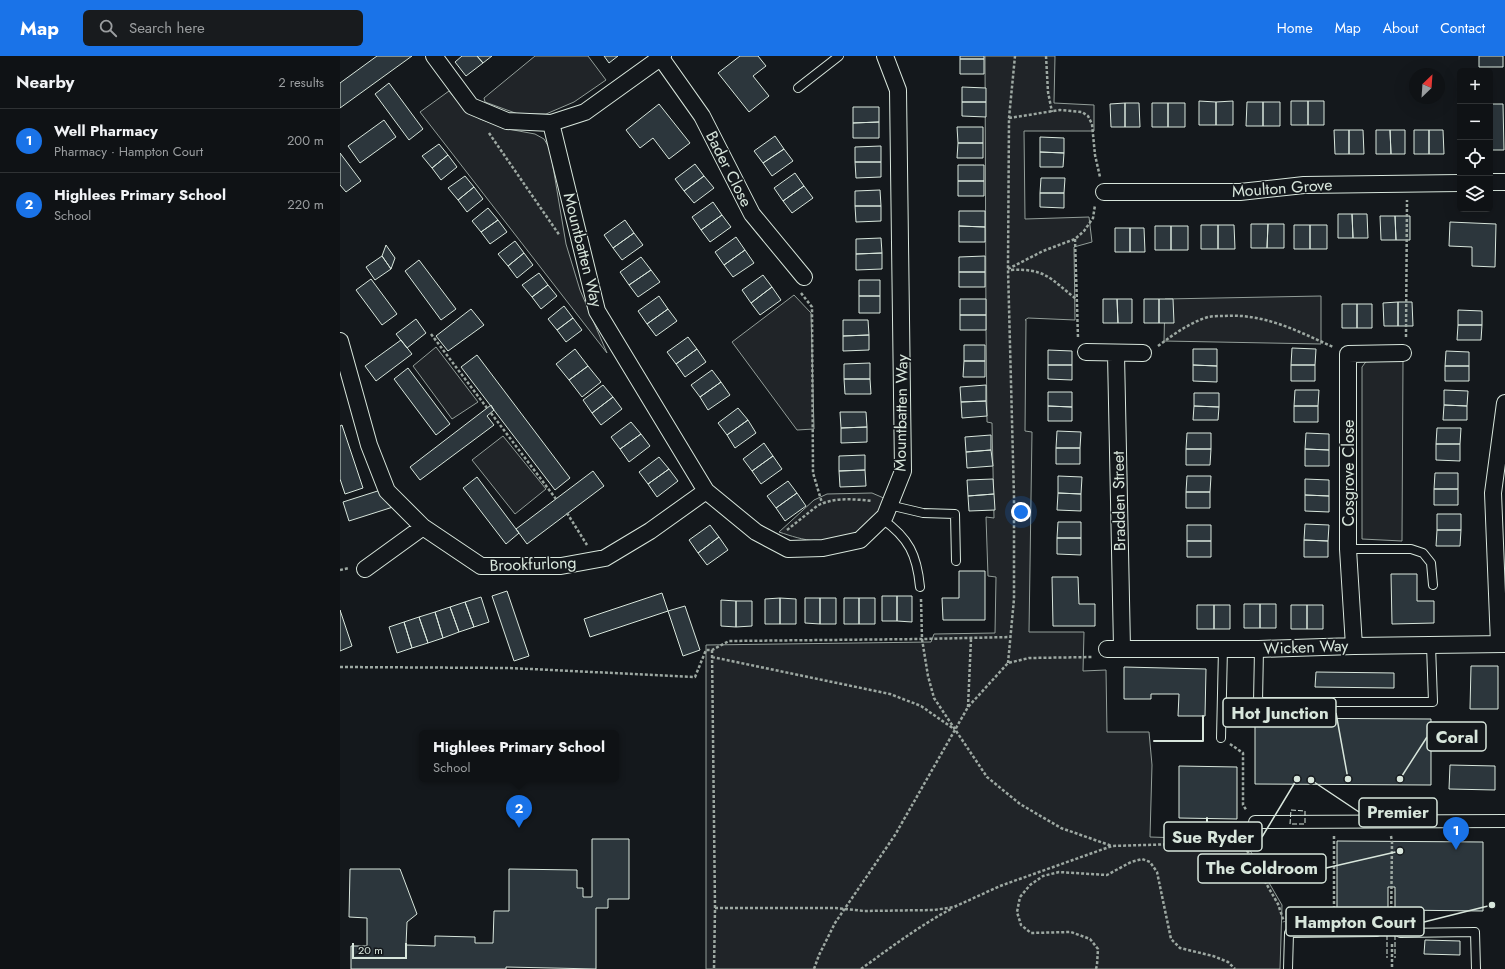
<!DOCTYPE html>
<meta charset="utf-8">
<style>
body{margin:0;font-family:Jost,sans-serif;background:#181b1e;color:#f1f3f6}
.controls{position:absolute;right:12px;top:12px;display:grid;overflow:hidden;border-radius:6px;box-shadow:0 4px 16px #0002}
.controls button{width:36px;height:36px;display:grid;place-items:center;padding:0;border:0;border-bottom:1px solid #2f3234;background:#0f1215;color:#f1f3f6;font:20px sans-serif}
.compass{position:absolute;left:1069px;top:12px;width:36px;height:36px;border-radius:50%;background:#0f1215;box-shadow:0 4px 16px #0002;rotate:25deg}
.scale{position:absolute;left:12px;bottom:10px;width:55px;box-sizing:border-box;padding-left:4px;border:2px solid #d8e6dc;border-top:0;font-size:11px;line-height:14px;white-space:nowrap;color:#d8e6dc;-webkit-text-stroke:3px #14181c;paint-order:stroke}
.you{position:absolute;left:681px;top:456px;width:14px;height:14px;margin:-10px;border:3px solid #fff;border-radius:50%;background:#1a73e8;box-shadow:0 0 0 6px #1a73e833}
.badge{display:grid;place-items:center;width:26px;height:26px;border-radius:50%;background:#1a73e8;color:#fff;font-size:13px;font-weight:700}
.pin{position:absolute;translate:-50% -33px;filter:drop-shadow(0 1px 2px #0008)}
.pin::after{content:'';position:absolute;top:21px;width:14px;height:12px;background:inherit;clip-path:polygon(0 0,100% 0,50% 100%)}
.popup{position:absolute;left:79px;top:674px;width:200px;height:52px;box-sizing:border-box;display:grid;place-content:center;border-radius:6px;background:#0f1215;filter:drop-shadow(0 1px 3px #0005);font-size:13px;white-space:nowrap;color:#9b9ea0}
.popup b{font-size:15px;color:#f1f3f6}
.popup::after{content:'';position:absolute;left:50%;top:100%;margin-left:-8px;border:8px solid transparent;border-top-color:#0f1215}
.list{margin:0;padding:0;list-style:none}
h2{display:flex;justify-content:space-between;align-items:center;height:52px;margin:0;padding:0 16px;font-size:17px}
h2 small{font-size:13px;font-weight:400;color:#9b9ea0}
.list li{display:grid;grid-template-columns:26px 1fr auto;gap:12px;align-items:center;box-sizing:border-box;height:64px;padding:0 16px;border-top:1px solid #2f3234}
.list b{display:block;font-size:15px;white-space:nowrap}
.list p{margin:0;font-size:13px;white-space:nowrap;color:#9b9ea0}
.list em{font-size:13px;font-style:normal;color:#9b9ea0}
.icon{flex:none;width:22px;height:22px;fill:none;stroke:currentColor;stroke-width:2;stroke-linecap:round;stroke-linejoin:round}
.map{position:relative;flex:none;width:1165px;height:913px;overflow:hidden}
header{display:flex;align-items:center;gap:24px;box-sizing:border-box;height:56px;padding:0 20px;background:#1a73e8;color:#fff}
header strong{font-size:19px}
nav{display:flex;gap:22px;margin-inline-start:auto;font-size:14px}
.search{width:280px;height:36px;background:#181b1e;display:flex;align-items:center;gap:10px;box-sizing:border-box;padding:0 14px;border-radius:6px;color:#9b9ea0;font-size:15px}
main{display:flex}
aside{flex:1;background:#0f1215}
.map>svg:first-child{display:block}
.green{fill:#202428;stroke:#939e99}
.building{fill:#2c363c;stroke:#d8e6dc}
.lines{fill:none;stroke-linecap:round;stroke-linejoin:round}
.service-casing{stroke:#d8e6dc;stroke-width:10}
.pedestrian-casing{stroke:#d8e6dc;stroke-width:14}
.minor-casing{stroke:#d8e6dc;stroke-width:18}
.path{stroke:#9da8a2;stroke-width:2.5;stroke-dasharray:3 2;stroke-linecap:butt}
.service{stroke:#14181c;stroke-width:8}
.pedestrian{stroke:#14181c;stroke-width:12}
.minor{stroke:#14181c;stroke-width:16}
.fence{stroke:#d8e6dc;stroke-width:1;stroke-dasharray:5 2;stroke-linecap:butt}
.wall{stroke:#d8e6dc;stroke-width:2}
.labels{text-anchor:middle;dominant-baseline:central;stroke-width:3;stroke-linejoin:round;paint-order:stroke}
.street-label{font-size:16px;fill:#d8e6dc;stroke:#14181c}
.leader{fill:none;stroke:#d8e6dc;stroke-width:1.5}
.callout-dot{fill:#d8e6dc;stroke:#14181c;stroke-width:1.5}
.callout{fill:#14181c;stroke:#d8e6dc;stroke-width:1.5}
.callout-label{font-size:17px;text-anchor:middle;font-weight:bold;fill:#d8e6dc}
</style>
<header>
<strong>Map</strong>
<div class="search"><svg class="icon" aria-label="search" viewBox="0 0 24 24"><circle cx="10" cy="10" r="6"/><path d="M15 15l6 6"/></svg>Search here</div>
<nav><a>Home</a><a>Map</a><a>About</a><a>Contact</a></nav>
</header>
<main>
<aside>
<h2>Nearby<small>2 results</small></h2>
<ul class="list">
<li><span class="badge">1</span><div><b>Well Pharmacy</b><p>Pharmacy · Hampton Court</p></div><em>200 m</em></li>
<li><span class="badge">2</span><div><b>Highlees Primary School</b><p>School</p></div><em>220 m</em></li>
</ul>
</aside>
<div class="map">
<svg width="1165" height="913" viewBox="0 0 1165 913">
<rect width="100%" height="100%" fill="#14181c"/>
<path class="green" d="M195 0H248L266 24 234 46 206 58H178L145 46 144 42Z
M645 0H715L714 47 754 49V75H684L685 163 749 161 752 186 734 191 735 264 688 262 685 264H686L685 375 692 376 689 576H744L743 615 766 614 767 676H809L812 709 810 781 904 784 942 849 940 913H366V589L591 586 594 578 655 577 656 521 648 520 646 461 654 462 652 367 647 366 646 270Z
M109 35 123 52 140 63 168 73 195 78 204 83 210 93 226 188 240 234 267 297 80 56Z
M454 239 471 257 474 373 457 374 392 286Z
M981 240V288L824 285 825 243Z
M96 291 138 346 112 363 73 310Z
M1028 303H1063L1062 485 1022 483V311Z
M163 380 206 433 175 458 132 404Z
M532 437 546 443C544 448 542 453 539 457 525 477 499 485 476 485 463 484 451 480 439 476L474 444 487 438Z"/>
<path class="building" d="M37 0H72L0 52V27Z
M122 0H137L143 7 126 20 115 6Z
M137 0H152L143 7Z
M264 0H278L269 7Z
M400 0H418L426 10 413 20 429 40 409 56 378 17Z
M620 0H644V3H620Z
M1139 0H1163V11H1139Z
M620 3H644V18H620Z
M49 27 83 73 69 84 35 38Z
M622 31 646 32V46H622Z
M859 45 876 46V69H859Z
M893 45V69H876V46Z
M951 45H968V69H951Z
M968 45H984V69H968Z
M622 46H646V61L622 60Z
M907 46H923V70H906Z
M923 46H940V70H923Z
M785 47V71H771L770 48Z
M785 47H799L800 71H785Z
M812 47H828V71H812Z
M828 47H845V71H828Z
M319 48 350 87 329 103 313 82 300 92 286 74Z
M1150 48H1163L1164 94H1150Z
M513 51H539V66L513 67Z
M44 64 56 81 20 107 8 90Z
M539 66V82H513V67Z
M617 71H643V87H618Z
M994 74H1009V98H995Z
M1009 74H1023L1024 98H1009Z
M1036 74H1050L1051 98H1036Z
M1050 74H1065V98H1051Z
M1074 74H1089V98H1074Z
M1089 74H1103L1104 98H1089Z
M435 80 444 93 423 107 414 95Z
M700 81 724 82V97L700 96Z
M618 87H643V102H617Z
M99 88 108 99 92 112 82 100Z
M541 90V106H515V91Z
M444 93 453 105 432 120 423 107Z
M700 96 724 97 723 111H700Z
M0 97 21 125 6 136 0 129Z
M108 99 117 111 101 124 92 112Z
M515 106H541V121L516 122Z
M355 108 364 120 344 135 335 123Z
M618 109H644V125H618Z
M455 117 464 130 443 145 434 132Z
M125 120 134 131 118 144 108 132Z
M364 120 374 132 354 147 344 135Z
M701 122H725L724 137H700Z
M618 125H644V140H618Z
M464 130 473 142 452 157 443 145Z
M134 131 143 143 127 156 118 144Z
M540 134 541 150H515V135Z
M700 137H724V152L700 151Z
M373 146 382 159 361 174 352 161Z
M515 150H541V165L516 166Z
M148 152 158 164 141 176 132 165Z
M619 155H645V171L619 170Z
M998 158H1012L1013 182H998Z
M1012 158H1027L1028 182H1013Z
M382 159 391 171 370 186 361 174Z
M1040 160H1055L1056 184H1041Z
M1055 160H1070V184H1056Z
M158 164 167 176 150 188 141 176Z
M285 164 294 177 273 192 264 179Z
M1110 166 1156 168 1155 211 1132 210V191L1109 190Z
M911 168H928L927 192H911Z
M928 168H944V192H927Z
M861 169H878V193H861Z
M878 169H894L895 193H878Z
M954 169H970V193H954Z
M970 169H987V193H970Z
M619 170 645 171V186H619Z
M815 170H831V194H815Z
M831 170H848V194H831Z
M775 172H790V196H775Z
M790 172H804L805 196H790Z
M294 177 303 189 282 204 273 192Z
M396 181 405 194 384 209 375 196Z
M541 182 542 197 516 198V183Z
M175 185 184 197 168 210 158 198Z
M46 189 55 202 51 213 42 200Z
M405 194 414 207 393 221 384 209Z
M184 197 193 209 177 222 168 210Z
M542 197V213L516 214V198Z
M42 200 51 213 35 224 26 211Z
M645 200V216H619V201Z
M301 201 311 214 289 229 280 216Z
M79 204 116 253 101 264 65 215Z
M311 214 320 226 298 241 289 229Z
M619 216H645V231H619Z
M199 217 208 229 192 241 182 229Z
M423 219 432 231 411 247 402 234Z
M31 223 57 258 42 269 16 234Z
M519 224H540V240H519Z
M208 229 217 240 201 253 192 241Z
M432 231 441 244 420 259 411 247Z
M319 240 328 253 307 268 298 255Z
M519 240H540V257H519Z
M620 243H646V259H620Z
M763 243H777L778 267H763Z
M777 243H792V267H778Z
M804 243H819V267H804Z
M819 243H833L834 267H819Z
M1058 246H1072L1073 270H1058Z
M1058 246V270H1044L1043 247Z
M1002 248H1017V272H1002Z
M1017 248H1032V272H1017Z
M224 250 233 262 217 274 208 263Z
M131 253 144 269 108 295 96 280Z
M328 253 337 265 316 280 307 268Z
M1118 254 1142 255V269H1118Z
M620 259H646V274H620Z
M233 262 242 274 226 286 217 274Z
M76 263 86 277 67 292 56 278Z
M503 264H528L529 279 503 280Z
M1118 269H1142L1141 284H1117Z
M529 279V294L503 295V280Z
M348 281 357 293 336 308 327 296Z
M61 284 72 298 36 325 25 310Z
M624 289H645V305H624Z
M952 292 976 293 975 309H951Z
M235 293 248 310 229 324 216 308Z
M357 293 366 306 345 321 336 308Z
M853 293H877V310L853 309Z
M708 294 732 295V309H708Z
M1106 295 1129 296V310H1105Z
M137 299 230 422 215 434 121 311Z
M624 305H645V321H623Z
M530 307V323H504V308Z
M708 309H732V324L708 323Z
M853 309 877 310V326L853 325Z
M951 309H975V325H951Z
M248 310 261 326 242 341 229 324Z
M1105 310H1129V325H1105Z
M68 312 110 368 96 379 54 323Z
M372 314 381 326 360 341 351 329Z
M504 323H530L531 338H505Z
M381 326 390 339 368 354 360 341Z
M263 329 273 341 252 357 243 344Z
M646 329V345L621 346 620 331Z
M955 334H979L978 350H954Z
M1104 334 1128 335 1127 350 1104 349Z
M708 336H732V351L708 350Z
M854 337H879V351L854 350Z
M273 341 282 353 261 369 252 357Z
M646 345 647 360 622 362 621 346Z
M151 349 154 354 147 360 154 369 80 424 70 411Z
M1104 349 1127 350V364H1103Z
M708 350 732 351V365H708Z
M854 350 879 351 878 364H853Z
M954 350H978V366H954Z
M398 352 408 364 387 379 378 367Z
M500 356H526L527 371 501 372Z
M408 364 416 377 395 392 387 379Z
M291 366 301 378 280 393 271 381Z
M2 369 23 432 5 438 0 423V370Z
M527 371V386L501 387V372Z
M1097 372H1121L1120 388H1096Z
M717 375 741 376 740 392H716Z
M847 377H871V393H846Z
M966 377 989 378V394L965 393Z
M301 378 310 390 289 406 280 393Z
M651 379V394L626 396 625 381Z
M424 387 433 400 412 415 403 403Z
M1096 388H1120V405L1096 404Z
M716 392H740V408H716Z
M846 393H871L870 409H846Z
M965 393 989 394V410H965Z
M651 394 653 410 627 412 626 396Z
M525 399V414L499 415V400Z
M433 400 442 413 421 428 412 415Z
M319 401 329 413 308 428 299 416Z
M329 413 338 425 317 441 308 428Z
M525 414 526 430 500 431 499 415Z
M253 415 264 430 187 488 176 473Z
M1095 417H1118V433H1094Z
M718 420 742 421 741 438 718 437Z
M847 420H871L870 436H846Z
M137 421 179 477 166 488 123 432Z
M653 423 654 438 628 440 627 424Z
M965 423 989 424V440L965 439Z
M448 425 457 437 436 452 427 440Z
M47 432 53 451 9 465 3 446Z
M1094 433H1118V449H1094Z
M846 436H870V452H846Z
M457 437 466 450 445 465 436 452Z
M718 437 741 438V455L717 454Z
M654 438 655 454 629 455 628 440Z
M965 439 989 440V456L965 455Z
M1097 458H1121V474H1097Z
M718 466H741V482H717Z
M965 468 989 469 988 485 964 484Z
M370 469 379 481 358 497 349 484Z
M847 469H871V485H847Z
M1097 474H1121L1120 490H1096Z
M379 481 388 494 367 509 358 497Z
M717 482H741V499L717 498Z
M964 484 988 485V501H964Z
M847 485H871V501H847Z
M619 515H645V564H603L602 542H619Z
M1051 518H1077V545H1094V567L1052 568Z
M712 521H738L739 548H755V570H713Z
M167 535 189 600 174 605 152 540Z
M322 537 328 555 250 581 244 563Z
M542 540H557V565H542Z
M557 540H572V566L557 565Z
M141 541 149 566 134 571 125 546Z
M440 542V568H425V543Z
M440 542 456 543V568H440Z
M465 542H480V568L465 567Z
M480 542H496V568H480Z
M504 542H519V568H504Z
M519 542H535V568H519Z
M381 544 396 545V571L381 570Z
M396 545H412V570L396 571Z
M125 546 134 571 119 576 110 551Z
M904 548H920V572H904Z
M920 548H936V572H920Z
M857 549H874V573H857Z
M874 549H890V573H874Z
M951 549H967V573H951Z
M967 549H983V573H967Z
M345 550 360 594 343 600 328 555Z
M110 551 119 576 103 582 95 556Z
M0 554 12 590 0 595Z
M95 556 103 582 88 587 79 561Z
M79 561 88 587 72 592 64 566Z
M64 566 72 592 57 597 49 571Z
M1131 610H1158V653H1130Z
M784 611 866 613 865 660H838L839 638H811V643H784Z
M976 616 1054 617V632L975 631Z
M915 662 1091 663V729L915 728Z
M1110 709 1155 710V734L1109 733Z
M839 710 897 711V763L839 762Z
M252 783H289V843H268V852H256V913L166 911V913H11V890H27V862L9 861 10 813H60L77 858 67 866 66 889 95 890V880L135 881V887H153L154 855H169V813L237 814V832H243V841H252Z
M997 785 1143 786V855L1055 854V831H1048V853H997Z
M1085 884 1120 885V899L1084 898Z"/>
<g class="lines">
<g class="service-casing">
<path id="service" d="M458 32 499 0
M549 449 583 457 615 458 616 505
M542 463C569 482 577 499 580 531
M1008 493H1071L1083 497 1091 507 1093 529
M919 593 918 646H1093L1091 589
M881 682 883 592
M1060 877 1135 876 1136 913
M948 913 949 877 1037 876"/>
</g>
<g class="pedestrian-casing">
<path id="pedestrian" d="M915 766 1165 765"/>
</g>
<g class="minor-casing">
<path id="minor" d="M94 0 131 50 167 65 211 67 245 56 323 0
M321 2 362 60 412 158 464 221
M211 67 257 255 366 435 416 476 448 493 483 492 520 484 545 460 563 415 558 34 545 0
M1150 126H1165
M764 136H900L964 129 1120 127
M0 285 29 389 47 435 83 471 141 510H221L265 502 310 475 366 435
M746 296 803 297
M776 298 782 592
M25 513 83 471
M1159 588 1153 437 1165 347
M1014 590 1008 493V298L1063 297
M767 593H919L1014 590 1165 588"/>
</g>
<path class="path" d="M706 0 708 36 712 56
M669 62 720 54 742 56 748 60 752 68 755 99 760 121
M149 77 220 180
M735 183 738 282
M668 213 703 195 735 183 744 175 753 162 755 149
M671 214C705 212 711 223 736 243
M461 237 472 251 473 417 482 447
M91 278 147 352
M1066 281 1067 144
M818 290C834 278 849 267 868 261 873 260 879 260 884 260 923 257 958 275 993 291
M151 357 216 443
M227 457 247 489
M447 474 477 450C493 441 514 443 532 445
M0 514 9 512
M581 543 582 583 588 620 594 642 647 721 680 748 721 772 772 790
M372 594 375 852 374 913
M372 601 550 638 581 650 614 673
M668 607 674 543V441L668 213 669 62 675 0
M0 611 170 612 355 621 366 594H372L389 585 582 583 671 581
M628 651 631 583
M890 688 903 697V749L907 755
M994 780V863
M1051 780 1052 786 1051 869
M902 786 907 778
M902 786 938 848 944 866
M375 852H496L524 855 594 854 614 851 660 830 772 790 902 786
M1052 888V913
M474 913 479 899 495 867 555 779 628 651 668 607 689 602 753 601
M521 913C550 892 579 870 611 853
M756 913 757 909 758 893 750 883 731 876 691 877 681 869 677 856 680 841 690 829 703 820 719 816 767 819 791 806 802 803 810 806 817 816 831 883 840 892 873 900 888 906 895 913"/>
<use href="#service" class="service"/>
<use href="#pedestrian" class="pedestrian"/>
<use href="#minor" class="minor"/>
<path class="fence" d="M951 754 965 755V768H950Z
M1056 758H1069L1068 769H1055Z
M1047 858V902
M1055 858V902"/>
<path class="wall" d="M814 685H863V660
M867 781V762"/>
</g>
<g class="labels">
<g class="street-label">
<text transform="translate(389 113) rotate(63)">Bader Close</text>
<text transform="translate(942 132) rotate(-4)">Moulton Grove</text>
<text transform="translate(243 194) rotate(76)">Mountbatten Way</text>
<text transform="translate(561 357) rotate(-89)">Mountbatten Way</text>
<text transform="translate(1008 417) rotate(-90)">Cosgrove Close</text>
<text transform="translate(779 445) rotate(-91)">Bradden Street</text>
<text transform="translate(193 508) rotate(-2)">Brookfurlong</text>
<text transform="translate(966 591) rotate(-2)">Wicken Way</text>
</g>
</g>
<path class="leader" d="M1008 723L996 657M1060 723L1087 681M971 724L1019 756M957 723L922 781M1060 795L986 812M1152 849L1084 866"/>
<g class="callout-dot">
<circle cx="1008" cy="723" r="4"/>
<circle cx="1060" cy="723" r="4"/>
<circle cx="971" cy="724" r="4"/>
<circle cx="957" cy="723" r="4"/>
<circle cx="1060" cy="795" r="4"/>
<circle cx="1152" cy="849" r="4"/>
</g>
<g class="callout">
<rect x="883" y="642" width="113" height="29" rx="4"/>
<rect x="1087" y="666" width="59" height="29" rx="4"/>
<rect x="1019" y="742" width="78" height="29" rx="4"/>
<rect x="824" y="766" width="98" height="29" rx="4"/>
<rect x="858" y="798" width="128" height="29" rx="4"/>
<rect x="946" y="851" width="138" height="29" rx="4"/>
</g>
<g class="callout-label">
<text x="940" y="663">Hot Junction</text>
<text x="1117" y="687">Coral</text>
<text x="1058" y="762">Premier</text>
<text x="873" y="787">Sue Ryder</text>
<text x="922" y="818">The Coldroom</text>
<text x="1015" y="872">Hampton Court</text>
</g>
</svg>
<div class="controls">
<button>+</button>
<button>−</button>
<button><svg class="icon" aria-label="locate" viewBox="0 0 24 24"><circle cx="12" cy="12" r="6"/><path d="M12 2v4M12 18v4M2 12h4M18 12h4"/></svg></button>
<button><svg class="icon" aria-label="layers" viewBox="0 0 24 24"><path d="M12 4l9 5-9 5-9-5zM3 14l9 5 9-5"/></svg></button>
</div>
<svg class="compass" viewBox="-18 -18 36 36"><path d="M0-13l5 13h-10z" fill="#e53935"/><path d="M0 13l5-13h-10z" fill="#9b9ea0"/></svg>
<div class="scale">20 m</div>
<div class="you"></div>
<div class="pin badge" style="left:1116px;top:794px">1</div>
<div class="pin badge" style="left:179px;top:772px">2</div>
<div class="popup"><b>Highlees Primary School</b>School</div>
</div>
</main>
